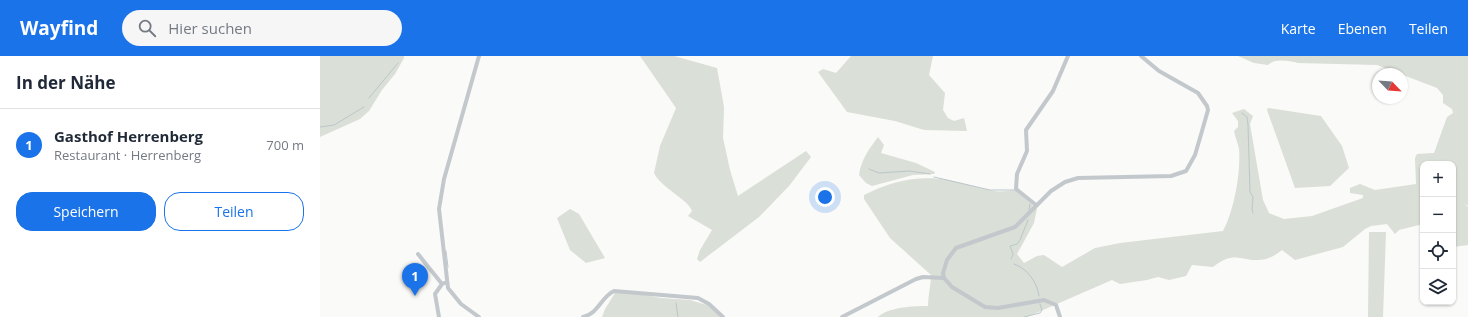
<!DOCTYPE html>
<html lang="de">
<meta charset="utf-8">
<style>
body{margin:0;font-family:"Open Sans",sans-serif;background:#f6f6f7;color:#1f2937}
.controls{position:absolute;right:12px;bottom:12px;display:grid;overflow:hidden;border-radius:8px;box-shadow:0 1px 3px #0004}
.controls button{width:36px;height:36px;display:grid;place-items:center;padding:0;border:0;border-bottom:1px solid #e0e1e3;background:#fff;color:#1f2937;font:20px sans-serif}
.compass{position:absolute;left:1052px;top:12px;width:36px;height:36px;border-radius:50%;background:#fff;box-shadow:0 1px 3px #0004;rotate:115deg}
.you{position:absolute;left:505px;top:141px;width:14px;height:14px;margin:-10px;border:3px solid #fff;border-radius:50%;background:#1a73e8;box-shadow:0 0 0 6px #1a73e833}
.badge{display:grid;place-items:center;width:26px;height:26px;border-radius:50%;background:#1a73e8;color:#fff;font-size:13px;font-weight:700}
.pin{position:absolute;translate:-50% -33px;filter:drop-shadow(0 1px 2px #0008)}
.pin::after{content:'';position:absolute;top:21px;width:14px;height:12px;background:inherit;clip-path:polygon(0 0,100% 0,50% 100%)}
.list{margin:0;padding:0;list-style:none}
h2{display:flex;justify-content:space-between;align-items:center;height:52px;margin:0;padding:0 16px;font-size:17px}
h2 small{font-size:13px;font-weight:400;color:#747a83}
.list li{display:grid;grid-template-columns:26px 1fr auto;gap:12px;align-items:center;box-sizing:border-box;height:72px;padding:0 16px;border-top:1px solid #e0e1e3}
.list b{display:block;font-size:15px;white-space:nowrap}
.list p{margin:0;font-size:13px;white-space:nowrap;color:#747a83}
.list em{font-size:13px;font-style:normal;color:#747a83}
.actions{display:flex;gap:8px;padding:12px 16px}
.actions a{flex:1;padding:9px 0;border:1px solid #1a73e8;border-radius:16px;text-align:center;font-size:14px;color:#1a73e8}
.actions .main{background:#1a73e8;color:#fff}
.icon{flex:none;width:22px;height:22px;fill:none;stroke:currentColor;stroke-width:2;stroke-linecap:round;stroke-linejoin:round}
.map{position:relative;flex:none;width:1148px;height:261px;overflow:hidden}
header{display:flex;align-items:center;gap:24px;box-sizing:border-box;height:56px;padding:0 20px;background:#1a73e8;color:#fff}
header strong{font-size:19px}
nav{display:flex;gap:22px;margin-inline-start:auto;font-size:14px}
.search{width:280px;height:36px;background:#f6f6f7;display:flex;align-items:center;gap:10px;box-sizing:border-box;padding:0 14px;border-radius:22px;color:#747a83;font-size:15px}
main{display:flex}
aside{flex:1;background:#fff}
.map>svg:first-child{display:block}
.green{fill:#dadfd7}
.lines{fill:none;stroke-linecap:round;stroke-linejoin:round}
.stream{stroke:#bbc7cb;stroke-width:1}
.street{stroke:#c3c8cc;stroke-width:4}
</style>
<header>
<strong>Wayfind</strong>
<div class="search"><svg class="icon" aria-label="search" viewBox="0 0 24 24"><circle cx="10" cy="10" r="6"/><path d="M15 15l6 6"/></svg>Hier suchen</div>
<nav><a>Karte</a><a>Ebenen</a><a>Teilen</a></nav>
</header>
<main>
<aside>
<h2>In der Nähe<small></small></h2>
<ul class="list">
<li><span class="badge">1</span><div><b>Gasthof Herrenberg</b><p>Restaurant · Herrenberg</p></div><em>700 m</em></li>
</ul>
<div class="actions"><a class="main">Speichern</a><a>Teilen</a></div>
</aside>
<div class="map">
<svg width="1148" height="261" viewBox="0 0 1148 261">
<rect width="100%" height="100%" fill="#fafaf8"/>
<path class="green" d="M0 0H84V2L75 18 62 34 49 55 40 63 0 81Z
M320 0H354L397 12 404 51 403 82 410 114 418 140 486 95 491 101 469 130 439 161 380 206 377 203 380 194 392 174 368 160 372 155C368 143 341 132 334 117L340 90 356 52Z
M531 0H613L609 19 625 37 623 54 628 62 634 65 644 62 647 75 604 74 575 65 527 56 498 16 503 13 516 17Z
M918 0H1148V150L1144 147 1148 151V189L1133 191V108H1103V168L1079 174 1075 178 1067 168 1051 170 1045 173 1023 191 975 204 962 194C958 197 951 202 946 203 922 208 916 192 893 211L872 209 866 220 849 224 838 221 827 224 800 228 792 224 707 261H558C568 251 595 250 608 250 608 239 611 229 611 219L570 182 544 143V139C572 125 598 119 628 124 644 127 658 132 674 135 680 136 688 135 695 134L717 153 714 167 697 198 704 207 717 200 724 199 742 211 775 192 800 187 903 175C914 155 921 116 919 93 918 87 915 81 914 75L918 71V65L912 57 924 53 933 60 930 68 943 144 949 157 964 163 992 160 1043 142V139L1030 137V132L1040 128 1055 134 1096 128 1095 102 1097 98 1114 97 1127 61 1133 57 1132 53 1123 47V39L1117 32 1057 9 978 7C969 5 955 2 948 9L934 7Z
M948 52 1001 60 1022 90 1029 112 1010 130 975 132 947 54Z
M558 81 564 89 561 97 596 107 615 116 614 118 593 119 552 130 546 127 539 119C541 104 549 93 558 81Z
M250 153 259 158 285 202 266 207 250 194 237 162Z
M1049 176H1066L1063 261H1048Z
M297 234 341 242 370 244 387 249 402 261H282L285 253Z"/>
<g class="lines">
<path class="stream" d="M49 42 78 7
M922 57 927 61 928 69 930 136 933 141 932 153 933 157
M0 71 14 69 44 51
M549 113 559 117 589 115 610 118
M614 121 670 134
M671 134H694
M709 154 710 148
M126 195 128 211
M691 203 693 198 690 190 697 188 700 184 708 164
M694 208C708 213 717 226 719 240
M356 247 358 261
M704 261 720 257 722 254 720 248"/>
<path class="street" d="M716 149 696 133 697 118 707 95 706 74 733 35 748 0
M98 198 122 228
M624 222 623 217 627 204 636 192 695 171 731 135 745 126 758 122 851 120 866 115 875 99 882 75 888 54 887 50 878 37 839 15 821 0
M624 222 632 231 665 251 678 252 724 244 736 249 740 261
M119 261 115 238 122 228 127 226
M159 261 141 248 128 232 119 153 124 123 159 0
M263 261C279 257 281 241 294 235L378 242 389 248 403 261
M522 261 596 223 603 221 624 222"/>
</g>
</svg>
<div class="controls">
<button>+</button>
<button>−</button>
<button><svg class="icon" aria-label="locate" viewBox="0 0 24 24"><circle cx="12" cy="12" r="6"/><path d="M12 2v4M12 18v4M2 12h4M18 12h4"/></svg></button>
<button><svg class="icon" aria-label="layers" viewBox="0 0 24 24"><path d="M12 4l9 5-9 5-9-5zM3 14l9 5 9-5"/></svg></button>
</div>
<svg class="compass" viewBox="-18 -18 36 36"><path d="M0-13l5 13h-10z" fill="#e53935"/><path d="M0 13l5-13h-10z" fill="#747a83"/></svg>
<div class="you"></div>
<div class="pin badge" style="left:95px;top:240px">1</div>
</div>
</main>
